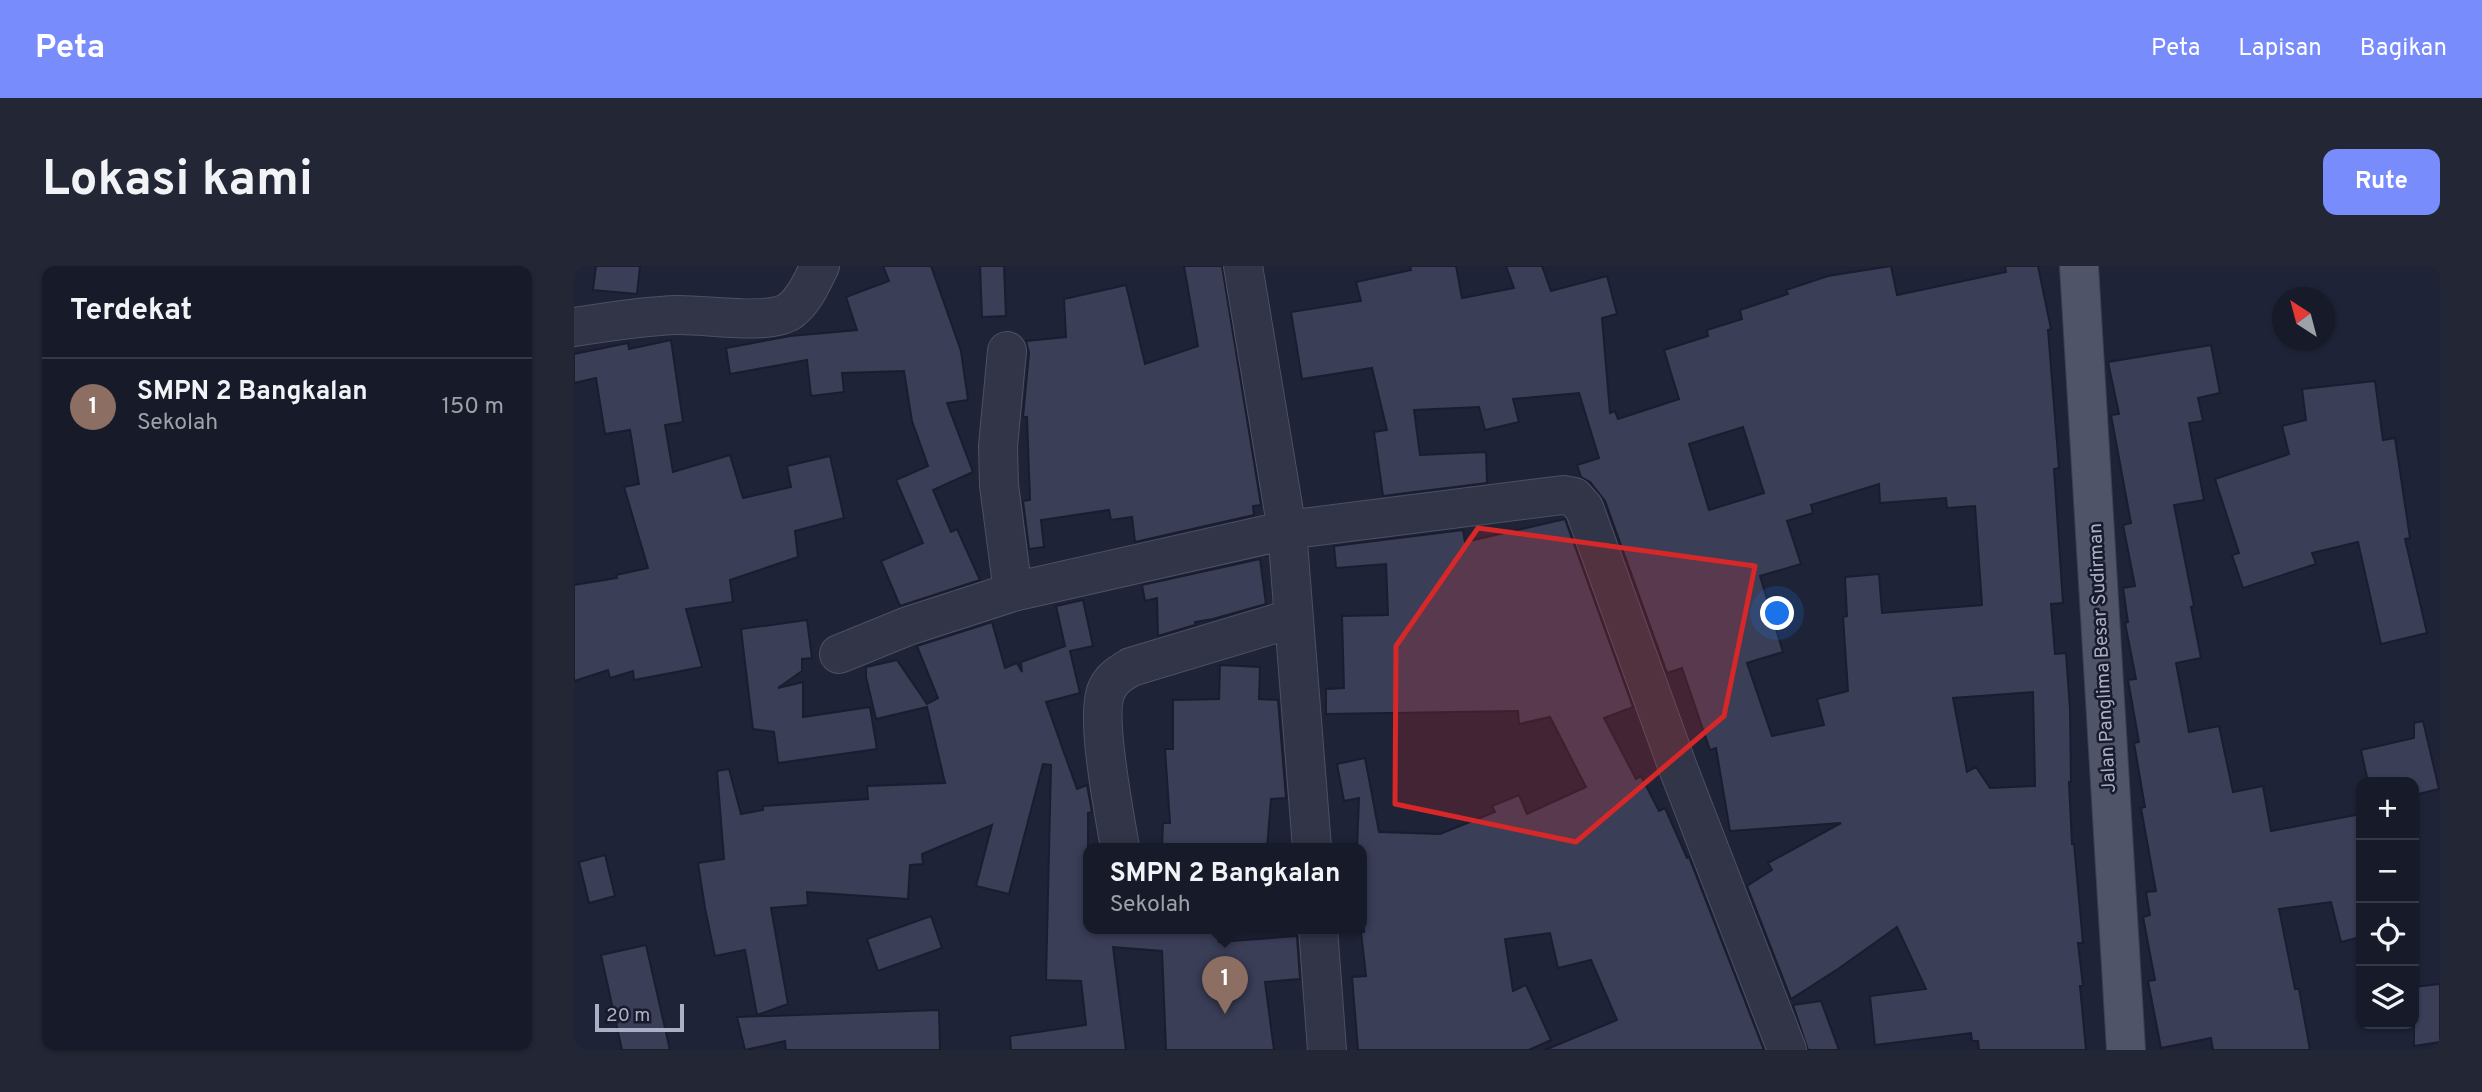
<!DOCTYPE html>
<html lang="id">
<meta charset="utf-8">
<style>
body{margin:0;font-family:Overpass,sans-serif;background:#232735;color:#f1f3f6}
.controls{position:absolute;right:21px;bottom:21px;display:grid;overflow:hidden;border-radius:14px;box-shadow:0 2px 5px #0004}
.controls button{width:63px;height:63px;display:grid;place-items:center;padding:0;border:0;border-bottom:2px solid #353846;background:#161a29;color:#f1f3f6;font:35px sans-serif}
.compass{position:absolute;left:1698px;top:21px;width:63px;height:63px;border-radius:50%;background:#161a29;box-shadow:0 2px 5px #0004;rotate:324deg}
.scale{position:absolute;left:21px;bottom:18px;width:89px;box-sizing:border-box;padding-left:7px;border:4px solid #acafc5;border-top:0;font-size:19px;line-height:24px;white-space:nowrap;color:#acafc5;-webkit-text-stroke:5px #181b2c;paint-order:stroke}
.you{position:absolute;left:1204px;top:348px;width:24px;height:24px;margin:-18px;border:5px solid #fff;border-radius:50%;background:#1a73e8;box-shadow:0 0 0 10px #1a73e833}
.badge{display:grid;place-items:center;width:46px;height:46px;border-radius:50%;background:#798cfc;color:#fff;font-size:23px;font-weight:700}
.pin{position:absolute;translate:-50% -58px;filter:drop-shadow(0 2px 4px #0008)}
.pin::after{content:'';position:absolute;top:37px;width:24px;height:21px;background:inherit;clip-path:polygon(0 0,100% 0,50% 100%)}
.popup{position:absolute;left:509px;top:577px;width:284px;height:91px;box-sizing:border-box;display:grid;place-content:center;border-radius:14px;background:#161a29;filter:drop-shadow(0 2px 5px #0005);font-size:23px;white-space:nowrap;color:#9ea1a8}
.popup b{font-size:26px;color:#f1f3f6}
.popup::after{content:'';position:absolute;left:50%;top:100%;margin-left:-14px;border:14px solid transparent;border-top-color:#161a29}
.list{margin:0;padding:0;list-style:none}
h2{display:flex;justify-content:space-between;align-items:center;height:91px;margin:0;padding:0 28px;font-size:30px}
h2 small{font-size:23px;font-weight:400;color:#9ea1a8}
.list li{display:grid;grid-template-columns:46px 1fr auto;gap:21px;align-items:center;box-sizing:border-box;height:98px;padding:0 28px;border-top:2px solid #353846}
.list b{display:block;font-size:26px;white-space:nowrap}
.list p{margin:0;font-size:23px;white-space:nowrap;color:#9ea1a8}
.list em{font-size:23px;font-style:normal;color:#9ea1a8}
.icon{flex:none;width:38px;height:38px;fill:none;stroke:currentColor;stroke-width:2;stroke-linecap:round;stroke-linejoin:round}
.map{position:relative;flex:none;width:1866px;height:784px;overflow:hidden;border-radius:14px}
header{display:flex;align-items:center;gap:42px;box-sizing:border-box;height:98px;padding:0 35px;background:#798cfc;color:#fff}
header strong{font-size:33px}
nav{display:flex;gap:38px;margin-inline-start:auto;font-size:24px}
.intro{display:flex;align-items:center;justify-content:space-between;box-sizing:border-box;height:168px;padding:0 42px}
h1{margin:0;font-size:49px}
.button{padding:18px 32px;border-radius:14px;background:#798cfc;color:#fff;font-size:24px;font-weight:700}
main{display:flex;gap:42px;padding:0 42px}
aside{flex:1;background:#161a29;border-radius:14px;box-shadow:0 2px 5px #0004}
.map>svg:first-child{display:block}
.building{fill:#3a3e57;stroke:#1a1d2e;stroke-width:2;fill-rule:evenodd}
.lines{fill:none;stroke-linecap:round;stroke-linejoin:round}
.minor-casing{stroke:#4c5063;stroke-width:40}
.major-casing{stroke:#3b3f51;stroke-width:40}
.minor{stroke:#323547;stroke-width:38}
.major{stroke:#4f5468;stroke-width:38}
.marked{fill:#d62828;fill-opacity:0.2;stroke:#d62828;stroke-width:5;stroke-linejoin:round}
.labels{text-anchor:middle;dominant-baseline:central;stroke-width:5;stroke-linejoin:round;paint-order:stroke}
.street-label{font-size:19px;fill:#acafc5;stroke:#181b2c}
</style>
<header>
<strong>Peta</strong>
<nav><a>Peta</a><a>Lapisan</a><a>Bagikan</a></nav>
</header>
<div class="intro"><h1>Lokasi kami</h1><a class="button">Rute</a></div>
<main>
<aside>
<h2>Terdekat<small></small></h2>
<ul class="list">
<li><span class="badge" style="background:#8d6e63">1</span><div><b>SMPN 2 Bangkalan</b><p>Sekolah</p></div><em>150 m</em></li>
</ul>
</aside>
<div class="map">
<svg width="1866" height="784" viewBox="0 0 1866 784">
<rect width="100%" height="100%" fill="#1e2337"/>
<path class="building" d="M22 0H66L63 28 19 24Z
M309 0H357L387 85 394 134 373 137 399 206 359 224 377 266 383 263 406 314 326 340 307 295 349 277 322 214 354 200 338 155 330 105 268 107 270 126 237 130 233 94 156 108 152 82 216 70 283 64 272 31 315 15Z
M406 0H430L432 50 408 51Z
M610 0H648L687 239 679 240 680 249 561 276 558 251 537 254 535 244 467 254 470 281 455 283 449 235 456 234 453 151H449L455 87 452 75 492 71 490 33 552 19 571 98 624 80Z
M836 0H882L888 32 940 22 932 0H968L977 25 1033 10 1043 48 1028 52 1036 147 1041 145 1044 153 1105 133 1090 84 1134 70 1133 64 1168 53 1166 44 1214 28 1212 24 1254 10 1317 0 1323 29 1432 6 1431 0H1464L1477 63 1474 64 1485 202 1480 203 1489 337 1477 338 1481 388 1492 387 1496 443 1497 516H1495L1498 578H1500L1509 677H1504L1509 720H1506L1512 784H1405L1404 775H1398L1397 767 1301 779 1296 730 1352 723 1323 661 1264 703 1217 733 1173 620 1198 604 1194 597 1267 557 1156 565 1142 482 1136 484 1108 402 1093 407 1031 235 1016 216 1007 211 1003 199 1025 192 1005 127 939 133 945 156 911 164 905 141 840 144 846 189 912 186 913 217 809 230 800 166 813 164 798 102 728 113 717 46 787 35 782 16 837 4ZM1169 161 1190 227 1135 244 1115 178ZM1305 218 1306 237 1372 232 1373 242 1401 240 1408 339 1308 347 1305 308 1271 311 1273 350 1269 351 1274 425 1243 433 1250 459 1198 470 1173 397 1209 386 1186 310 1227 298 1213 255 1239 247 1237 239ZM1459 426 1461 520 1416 522 1402 501 1393 506 1379 432Z
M97 74 109 156 91 159 99 206 156 189 169 232 217 221 213 200 256 190 270 252 221 265 224 291 156 314 159 336 112 343 128 401 60 414 59 405 36 412 34 404 0 415V319L43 312 42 309 74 302 50 221 65 218 56 164 31 168 22 112 0 117V88L54 77 55 83Z
M1637 79 1646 127 1624 132 1629 155 1615 157 1630 234 1600 239 1620 340 1617 341 1627 392 1602 397 1615 466 1645 460 1659 526 1689 520 1697 565 1787 548V671L1767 676 1757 636 1705 643 1721 723H1725L1736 784H1639L1637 772 1587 782 1574 715 1581 714 1569 651 1576 649 1572 626 1582 625 1567 542 1571 541 1560 477 1565 476 1554 414 1562 413 1551 357 1554 356 1549 322 1561 320 1549 259 1557 257 1537 149 1545 148 1534 96Z
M1801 115 1809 174 1821 172 1836 272 1831 273 1853 367 1807 378 1784 276 1738 287 1742 298 1669 322 1658 289 1665 287 1641 213 1715 188 1708 160 1732 154 1728 123Z
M991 253 1059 441 1030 452 1062 513 1067 510 1085 545 1091 542 1113 592 1115 591 1190 784H971L1043 754 1017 694 984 702 976 667 931 673 939 725 952 719 977 774 955 784H784L778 711 792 710 787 666H790L788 582H783L785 532 770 535 763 498 791 492 805 566 866 568 921 546 918 540 945 529 953 548 1012 521 976 451 945 458 944 445 752 448V423L770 422 768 350 814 349 812 298 762 302 760 280 889 264 891 276Z
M686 293 692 338 639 353 621 356V359L584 370 583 332 571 335 568 319Z
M509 334 519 380 496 385 506 427 472 436 503 523 513 519 518 546 514 547V662H644L645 676 723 670 726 713 691 716 700 784H592L588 685 539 681 552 784H437L436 770 512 759 507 715 472 714 477 499 469 498 435 628 402 620 418 559 348 588 349 598 336 599 334 633 233 626 234 639 197 642 214 738 183 749 171 684 141 690 131 642 124 597 150 593 143 505 155 503 167 548 189 544V540L294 533 293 520 371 517 353 441 302 453 292 411V401L323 394 353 438 364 432 343 380 418 356 431 402 443 397 448 406 447 396 491 380 482 340Z
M233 354 238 392 228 393V405L204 422 229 416V451L296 441 303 483 204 497 200 466 179 463 167 363Z
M646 399 686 401 685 433 704 434 712 532 697 533 693 582H588L589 557H596L591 483H599V434L645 433Z
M1849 455 1865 523 1840 529V516H1794L1787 484 1840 472V457Z
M31 589 41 630 15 637 5 596Z
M357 650 368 682 304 705 293 673Z
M72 679 96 784H48L27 689Z
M1866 718V776L1840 780V721Z
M1247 735 1265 784H1234L1219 739Z
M365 744 366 784H212L211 775 171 784 163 751Z"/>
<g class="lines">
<g class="minor-casing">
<path id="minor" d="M669 0 713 264 738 582
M0 61C34 56 68 50 103 49 130 48 194 60 216 45 231 34 238 15 246 0
M433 85 424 180 425 219 439 326
M265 388 334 360 439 326 713 264 989 229 1000 231 1010 242 1104 502 1213 784
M546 582C541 550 520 448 533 423 538 412 547 407 557 401L720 352
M744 662 753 784"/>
</g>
<g class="major-casing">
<path id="major" d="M1505 0 1552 784"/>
</g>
<use href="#minor" class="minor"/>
<use href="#major" class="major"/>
</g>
<path class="marked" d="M904 262 1181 300 1150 450 1002 576 821 538 822 380Z"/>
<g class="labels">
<g class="street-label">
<text transform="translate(1529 392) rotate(-93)">Jalan Panglima Besar Sudirman</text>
</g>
</g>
</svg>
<div class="controls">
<button>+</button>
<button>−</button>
<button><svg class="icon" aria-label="locate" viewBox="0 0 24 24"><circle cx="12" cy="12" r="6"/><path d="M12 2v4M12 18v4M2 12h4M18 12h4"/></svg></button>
<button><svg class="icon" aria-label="layers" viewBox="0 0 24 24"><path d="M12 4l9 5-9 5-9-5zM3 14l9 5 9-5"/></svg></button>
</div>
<svg class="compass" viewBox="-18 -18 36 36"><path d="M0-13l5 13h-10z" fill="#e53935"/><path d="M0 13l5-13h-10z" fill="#9ea1a8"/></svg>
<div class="scale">20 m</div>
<div class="you"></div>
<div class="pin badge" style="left:651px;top:748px;background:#8d6e63">1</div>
<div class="popup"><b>SMPN 2 Bangkalan</b>Sekolah</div>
</div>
</main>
